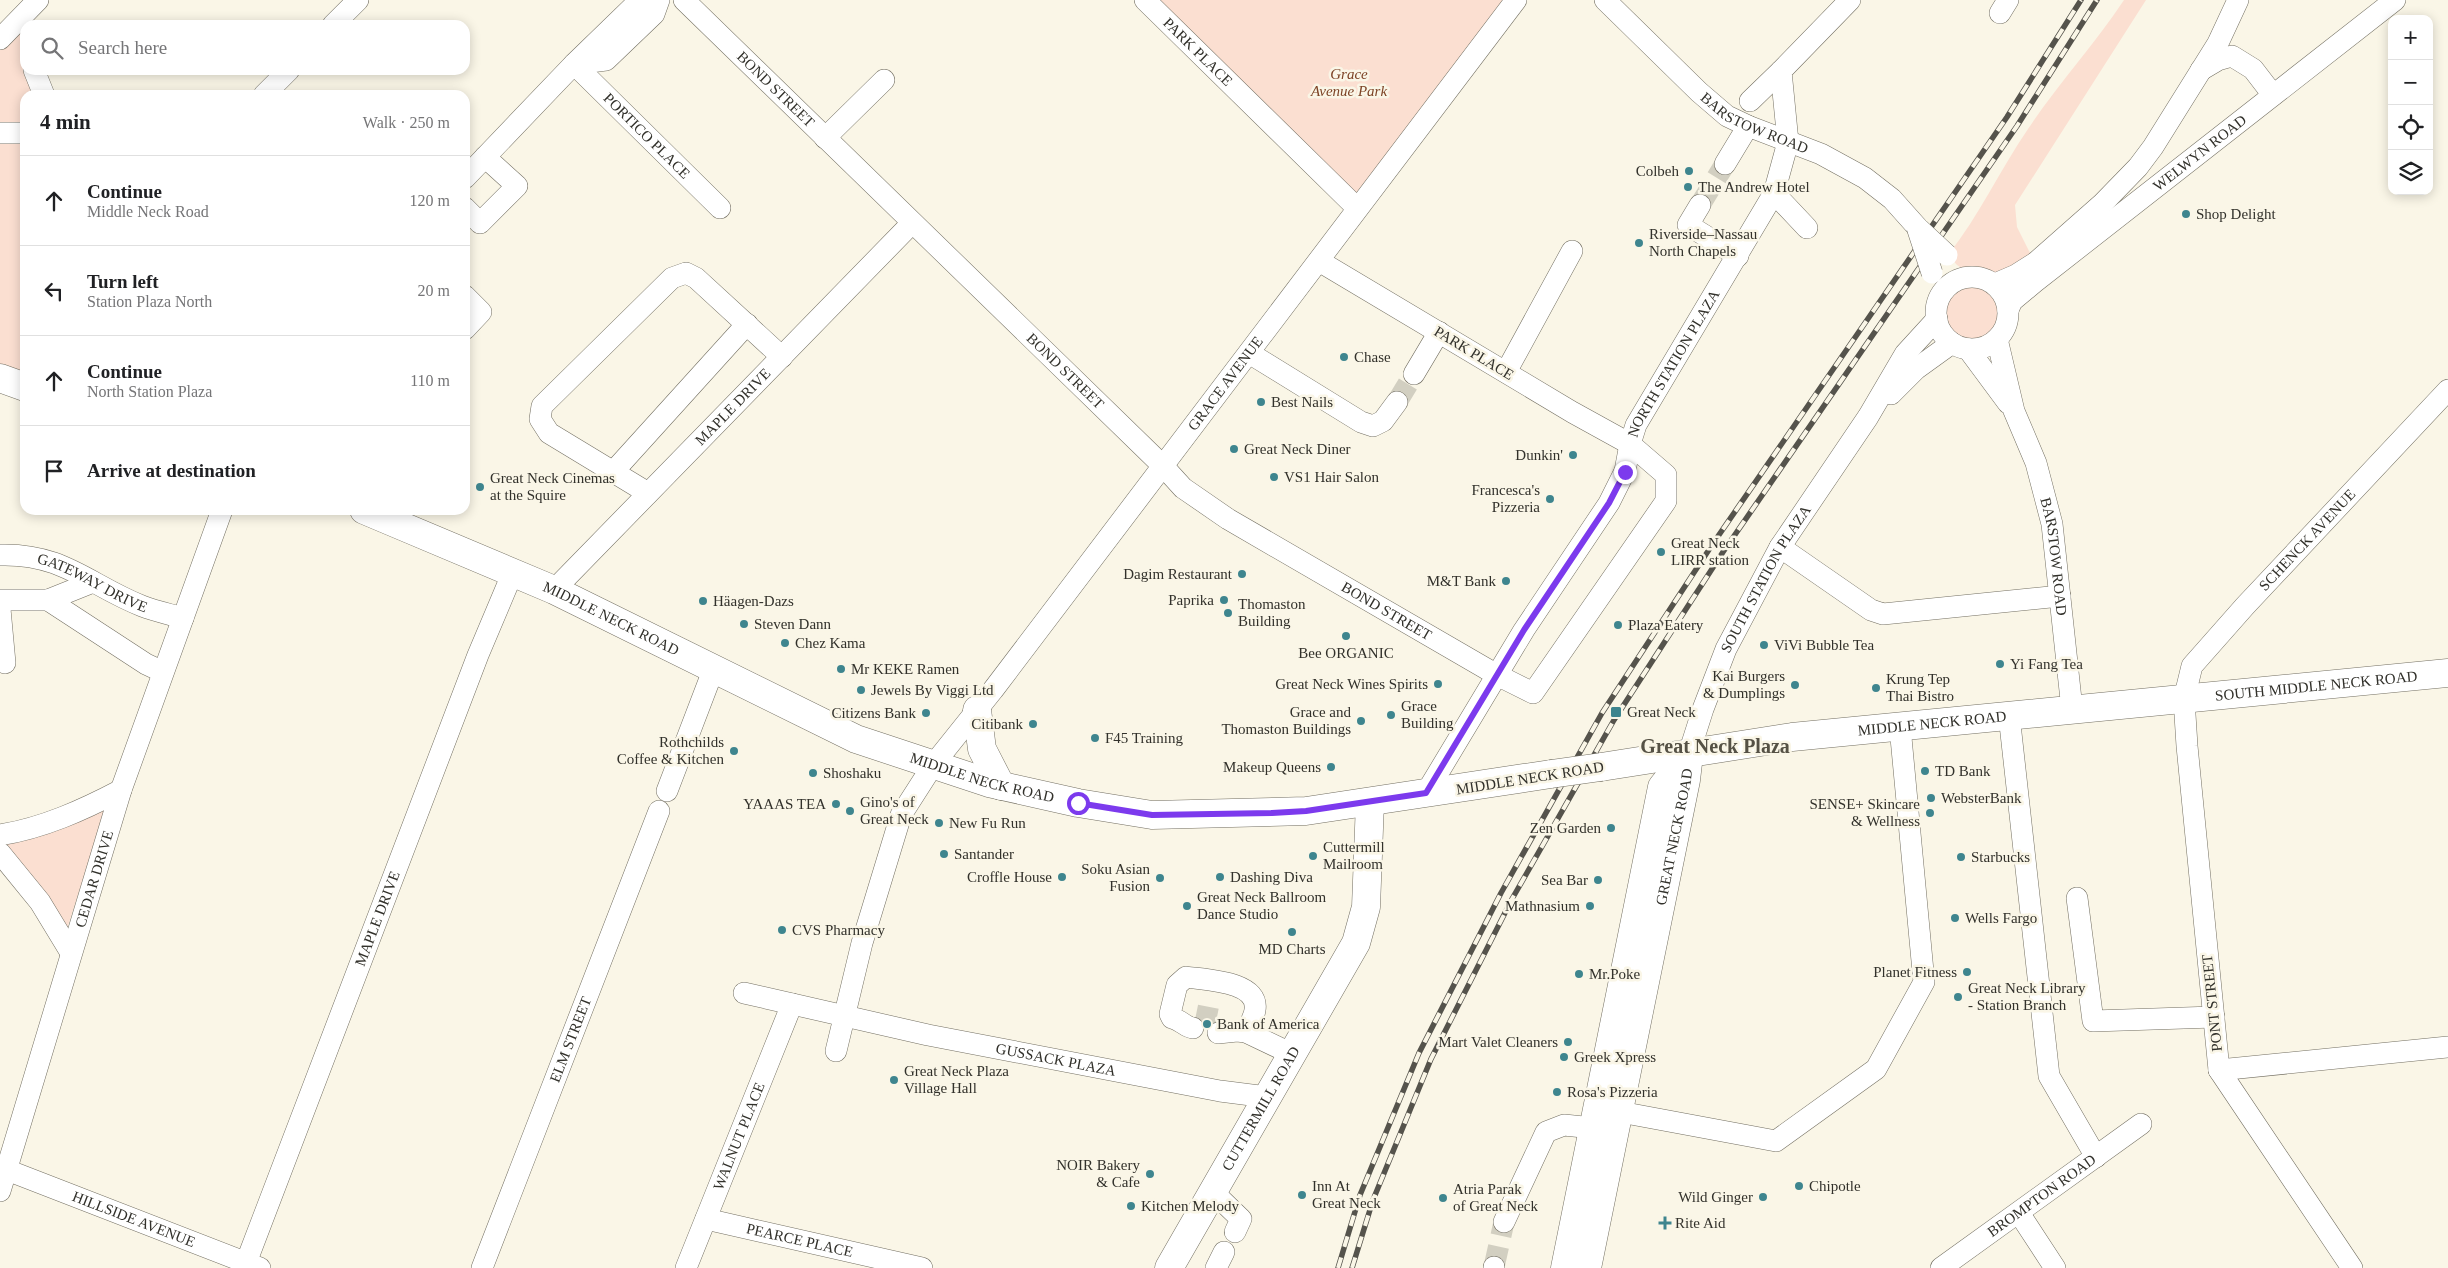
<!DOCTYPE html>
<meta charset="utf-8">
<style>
body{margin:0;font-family:"Times New Roman",serif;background:#f6f6f6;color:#202124}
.controls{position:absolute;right:15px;top:15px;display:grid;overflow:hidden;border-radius:10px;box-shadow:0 2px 12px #0003}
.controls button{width:45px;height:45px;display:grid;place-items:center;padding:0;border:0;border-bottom:1px solid #e0e0e0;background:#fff;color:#202124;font:25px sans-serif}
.stop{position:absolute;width:15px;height:15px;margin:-11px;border:4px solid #7c3aed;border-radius:50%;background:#fff}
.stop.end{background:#7c3aed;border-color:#fff;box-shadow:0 1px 5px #0008}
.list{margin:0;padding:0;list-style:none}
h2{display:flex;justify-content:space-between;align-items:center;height:65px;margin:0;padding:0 20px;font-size:21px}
h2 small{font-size:16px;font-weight:400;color:#757577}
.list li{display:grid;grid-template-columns:32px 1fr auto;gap:15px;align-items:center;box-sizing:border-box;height:90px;padding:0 20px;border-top:1px solid #e0e0e0}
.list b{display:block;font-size:19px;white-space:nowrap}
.list p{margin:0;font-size:16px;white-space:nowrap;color:#757577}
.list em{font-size:16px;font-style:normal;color:#757577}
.icon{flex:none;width:28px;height:28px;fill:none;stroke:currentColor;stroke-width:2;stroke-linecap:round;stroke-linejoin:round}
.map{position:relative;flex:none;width:2448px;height:1268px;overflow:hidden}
.search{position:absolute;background:#fff;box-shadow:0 2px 12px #0003;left:20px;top:20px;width:450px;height:55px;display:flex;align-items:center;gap:12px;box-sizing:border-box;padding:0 18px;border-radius:15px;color:#757577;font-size:19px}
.panel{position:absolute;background:#fff;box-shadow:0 2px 12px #0003;left:20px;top:90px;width:450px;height:425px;border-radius:15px}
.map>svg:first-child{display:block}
.green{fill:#fbdfd1}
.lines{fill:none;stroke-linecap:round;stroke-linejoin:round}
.minor-tunnel{stroke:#d2cfc1;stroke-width:21;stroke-dasharray:21 11;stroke-linecap:butt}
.minor-casing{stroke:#736f62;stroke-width:22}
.major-casing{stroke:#736f62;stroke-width:29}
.minor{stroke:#fff;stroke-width:21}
.major{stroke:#fff;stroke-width:28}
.rail-casing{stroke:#55534c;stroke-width:5.5}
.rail{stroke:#faf6e7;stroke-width:4;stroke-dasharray:11;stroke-linecap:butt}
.minor-bridge-casing{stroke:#736f62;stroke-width:22;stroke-linecap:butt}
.major-bridge-casing{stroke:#736f62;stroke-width:29;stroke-linecap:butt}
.minor-bridge{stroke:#fff;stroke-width:21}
.major-bridge{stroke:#fff;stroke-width:28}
.route{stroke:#7c3aed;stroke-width:6}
.poi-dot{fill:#3e858e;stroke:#faf6e7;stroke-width:2}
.labels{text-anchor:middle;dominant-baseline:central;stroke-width:5;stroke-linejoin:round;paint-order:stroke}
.street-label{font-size:15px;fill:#32312b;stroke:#faf6e7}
.park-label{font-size:15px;font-style:italic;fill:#7d4426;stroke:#faf6e7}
.poi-label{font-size:15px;fill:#32312b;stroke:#faf6e7;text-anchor:start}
.district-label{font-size:20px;font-weight:bold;fill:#555145;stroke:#faf6e7}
</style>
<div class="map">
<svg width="2448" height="1268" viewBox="0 0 2448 1268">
<rect width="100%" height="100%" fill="#faf6e7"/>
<path class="green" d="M1145 0H1516L1357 208Z
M2124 0H2146L2015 205 2017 227 2035 263 1995 284C2005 296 2012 310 2006 326 2002 335 1988 349 1977 348 1971 348 1965 344 1959 342 1955 340 1948 339 1945 336 1940 332 1939 325 1938 319 1932 294 1953 280 1975 277L1957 265 1948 255C1979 216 2000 170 2028 129 2058 84 2094 45 2124 0Z
M25 25V70L45 95H25V388L0 379V39Z
M108 802 67 929 0 843Z"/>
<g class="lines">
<path class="minor-tunnel" d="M1700 205 1725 164
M1397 402 1414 374
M1196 1015 1221 1020
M1494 1267 1504 1222"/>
<g class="minor-casing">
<g id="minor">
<path d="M640 0 574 64 606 60 654 14 659 0"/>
<path id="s1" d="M684 0 1163 466 1183 488 1228 519 1497 675 1533 693 1666 501V475L1630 444 1572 412 1319 261"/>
<path id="s2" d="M1145 0 1357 208"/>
<path id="s3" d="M1605 0 1699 92 1727 116 1748 126 1821 154 1865 178 1892 199 1917 227"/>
<path d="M2000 13 2008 0"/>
<path d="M333 25 358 0"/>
<path d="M0 39 38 0"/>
<path d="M34 70 44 95"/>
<path d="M2201 70 2218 60 2232 56 2253 69 2273 95"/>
<path d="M264 95 289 70"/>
<path d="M1750 101 1781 71"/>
<path d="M0 133H25"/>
<path d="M825 138 884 80"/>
<path d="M1725 164 1748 126"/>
<path id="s4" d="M465 178 574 64 720 208"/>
<path d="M1774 193 1807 228"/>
<path d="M1700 205 1688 225 1738 256"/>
<path d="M465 208 480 223 517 186 485 157"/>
<circle cx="1972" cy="313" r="36"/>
<path d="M1995 284 2016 275 2035 263 2103 203 2138 167 2153 147 2218 43 2238 0"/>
<path d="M465 296 481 312 465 329"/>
<path id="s5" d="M2008 310 2012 301 2036 281 2395 0"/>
<path id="s6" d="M1997 339 2014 411 2036 463 2052 524 2072 709"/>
<path d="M1968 349 2008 403"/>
<path d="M1249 353 1361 422 1373 426 1383 421 1397 402"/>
<path d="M1506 372 1572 251"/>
<path d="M1414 374 1439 332"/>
<path d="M1891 394 1916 369 1952 343"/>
<path d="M613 472 747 324"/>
<path d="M648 493 549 433 540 419 542 406 672 278 686 273 696 278 782 357"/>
<path d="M1780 547 1871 610 1883 614 2060 596"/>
<path id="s7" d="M0 555C63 553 89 585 142 606 155 611 169 614 183 618"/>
<path id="s8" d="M554 590 912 223"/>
<path d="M0 600H48L146 664 163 672"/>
<path d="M48 600 93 582"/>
<path d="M0 609 5 663"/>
<path d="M2009 715 2049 1076 2096 1157"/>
<path id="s9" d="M1689 753 1703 709 1726 649 1780 547 1868 417 1905 354 1937 319"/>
<path d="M667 791 714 668"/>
<path id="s10" d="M1426 793 1524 630 1609 503 1625 471 1630 444 1636 425 1774 193 1788 142 1781 71 1850 0"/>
<path d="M0 835C43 828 83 810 121 790"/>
<path d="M0 853 40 902 71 953"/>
<path d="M2077 898 2093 1021 2214 1017"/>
<path id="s11" d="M744 993 928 1035 1220 1091 1267 1097"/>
<path d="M1193 1028C1185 1027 1181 1020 1172 1018L1170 1014 1177 985 1186 977C1205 980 1260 981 1255 1010 1254 1017 1249 1026 1246 1032"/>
<path d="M1218 1033 1237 1031 1246 1032 1292 1054"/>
<path id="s12" d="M836 1051 862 943 901 815 933 765 993 690 1516 0"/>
<path d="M2219 1070 2448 1047"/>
<path d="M1604 1109 1776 1141 1876 1069 1924 982 1900 727"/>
<path id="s13" d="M7 1170 260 1268"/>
<path id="s14" d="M0 1191 121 790 222 510"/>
<path d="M1213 1192 1241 1219 1235 1232"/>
<path d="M2019 1213 2055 1268"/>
<path id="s15" d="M706 1219 922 1268"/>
<path d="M1504 1222 1546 1132 1564 1125 1593 1128"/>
<path d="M1494 1267V1268"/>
<path id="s16" d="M244 1268 478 655 513 572"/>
<path id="s17" d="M482 1268 659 811"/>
<path id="s18" d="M686 1268 792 1004"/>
<path d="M1216 1268 1224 1252"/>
<path id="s19" d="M1941 1268 2141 1124"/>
<path id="s20" d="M2352 1268 2219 1070 2187 746 2184 699 2192 666 2245 606 2448 390"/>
</g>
</g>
<g class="major-casing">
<g id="major">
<path d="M0 378 25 387"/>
<path id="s21" d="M364 510 554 590 856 739 989 783 1078 803 1152 815 1306 811 1551 774"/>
<path d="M977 710 982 749 1001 786"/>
<path id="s22" d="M1601 767 1792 737 2448 673"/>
<path id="s23" d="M1169 1268 1356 943 1366 907 1370 802"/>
<path d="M1565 1268 1662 787 1689 753"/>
<path id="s24" d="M1587 1268 1686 780 1689 754"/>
</g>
</g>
<use href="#minor" class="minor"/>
<use href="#major" class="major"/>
<g class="rail-casing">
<path id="rail" d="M1338 1268 1360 1195 1419 1053 1501 893 1602 713 1712 545 2007 117 2081 0
M1352 1268 1373 1200 1431 1059 1512 899 1614 720 1723 552 2017 126 2097 0"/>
</g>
<use href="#rail" class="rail"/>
<g class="minor-bridge-casing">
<path id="minor-bridge" d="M1917 227 1932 273
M1919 229 1947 255"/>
</g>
<g class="major-bridge-casing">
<path id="major-bridge" d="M1551 774 1601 767"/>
</g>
<use href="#minor-bridge" class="minor-bridge"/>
<use href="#major-bridge" class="major-bridge"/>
</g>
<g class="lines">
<path class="route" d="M1078 803 1152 815 1272 813 1306 811 1426 793 1524 630 1609 503 1625 472"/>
</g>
<g class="poi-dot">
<circle cx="1689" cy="171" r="5"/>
<circle cx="1688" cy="187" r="5"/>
<circle cx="2186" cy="214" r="5"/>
<circle cx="1639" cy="243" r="5"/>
<circle cx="1344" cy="357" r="5"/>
<circle cx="1261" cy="402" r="5"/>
<circle cx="1234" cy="449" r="5"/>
<circle cx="1573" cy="455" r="5"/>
<circle cx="1274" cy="477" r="5"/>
<circle cx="480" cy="487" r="5"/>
<circle cx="1550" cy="499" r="5"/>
<circle cx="1661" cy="552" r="5"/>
<circle cx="1242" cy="574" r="5"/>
<circle cx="1506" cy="581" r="5"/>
<circle cx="1224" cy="600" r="5"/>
<circle cx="703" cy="601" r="5"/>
<circle cx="1228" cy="613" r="5"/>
<circle cx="744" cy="624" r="5"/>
<circle cx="1618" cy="625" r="5"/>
<circle cx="1346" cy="636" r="5"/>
<circle cx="785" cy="643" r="5"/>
<circle cx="1764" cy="645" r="5"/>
<circle cx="2000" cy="664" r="5"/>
<circle cx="841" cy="669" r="5"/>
<circle cx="1438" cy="684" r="5"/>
<circle cx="1795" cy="685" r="5"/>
<circle cx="1876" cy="688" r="5"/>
<circle cx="861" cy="690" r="5"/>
<rect x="1610" y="706" width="12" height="12" rx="2.5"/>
<circle cx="926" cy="713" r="5"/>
<circle cx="1391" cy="715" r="5"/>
<circle cx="1361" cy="721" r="5"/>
<circle cx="1033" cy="724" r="5"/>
<circle cx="1095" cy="738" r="5"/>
<circle cx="734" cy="751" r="5"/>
<circle cx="1331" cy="767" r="5"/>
<circle cx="1925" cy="771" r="5"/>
<circle cx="813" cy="773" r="5"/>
<circle cx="1931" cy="798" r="5"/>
<circle cx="836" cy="804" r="5"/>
<circle cx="850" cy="811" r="5"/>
<circle cx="1930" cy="813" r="5"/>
<circle cx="939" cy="823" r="5"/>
<circle cx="1611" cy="828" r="5"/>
<circle cx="944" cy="854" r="5"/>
<circle cx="1313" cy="856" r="5"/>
<circle cx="1961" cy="857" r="5"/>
<circle cx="1062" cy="877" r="5"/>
<circle cx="1220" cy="877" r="5"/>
<circle cx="1160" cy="878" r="5"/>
<circle cx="1598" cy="880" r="5"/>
<circle cx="1187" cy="906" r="5"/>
<circle cx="1590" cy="906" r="5"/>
<circle cx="1955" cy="918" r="5"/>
<circle cx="782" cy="930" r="5"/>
<circle cx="1292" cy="932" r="5"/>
<circle cx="1967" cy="972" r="5"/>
<circle cx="1579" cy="974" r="5"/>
<circle cx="1958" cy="997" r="5"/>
<circle cx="1207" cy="1024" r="5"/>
<circle cx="1568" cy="1042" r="5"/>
<circle cx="1564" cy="1057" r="5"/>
<circle cx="894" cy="1080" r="5"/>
<circle cx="1557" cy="1092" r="5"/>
<circle cx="1150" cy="1174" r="5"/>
<circle cx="1799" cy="1186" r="5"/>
<circle cx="1302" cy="1195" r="5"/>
<circle cx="1763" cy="1197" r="5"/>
<circle cx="1443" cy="1198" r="5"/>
<circle cx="1131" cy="1206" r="5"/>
<path d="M1662.5 1215.5h5v5h5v5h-5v5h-5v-5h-5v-5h5z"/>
</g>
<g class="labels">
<g class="street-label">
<text stroke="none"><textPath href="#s2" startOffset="74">PARK PLACE</textPath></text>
<text stroke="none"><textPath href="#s1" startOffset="128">BOND STREET</textPath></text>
<text stroke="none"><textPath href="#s3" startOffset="196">BARSTOW ROAD</textPath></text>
<text stroke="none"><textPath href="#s4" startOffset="260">PORTICO PLACE</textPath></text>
<text stroke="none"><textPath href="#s5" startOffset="249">WELWYN ROAD</textPath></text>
<text transform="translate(1474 353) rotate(31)">PARK PLACE</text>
<text stroke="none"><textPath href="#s10" startOffset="498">NORTH STATION PLAZA</textPath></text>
<text stroke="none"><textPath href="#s1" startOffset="532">BOND STREET</textPath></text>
<text stroke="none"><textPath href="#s12" startOffset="785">GRACE AVENUE</textPath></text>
<text stroke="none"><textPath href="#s8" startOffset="256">MAPLE DRIVE</textPath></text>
<text stroke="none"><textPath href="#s20" startOffset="816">SCHENCK AVENUE</textPath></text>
<text stroke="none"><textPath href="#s6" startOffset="226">BARSTOW ROAD</textPath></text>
<text stroke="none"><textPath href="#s9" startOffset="191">SOUTH STATION PLAZA</textPath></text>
<text stroke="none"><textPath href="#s7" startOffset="98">GATEWAY DRIVE</textPath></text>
<text stroke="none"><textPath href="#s1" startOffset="936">BOND STREET</textPath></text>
<text stroke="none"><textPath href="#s21" startOffset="270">MIDDLE NECK ROAD</textPath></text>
<text stroke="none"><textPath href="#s22" startOffset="720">SOUTH MIDDLE NECK ROAD</textPath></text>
<text stroke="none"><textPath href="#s22" startOffset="334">MIDDLE NECK ROAD</textPath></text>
<text stroke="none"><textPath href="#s21" startOffset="675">MIDDLE NECK ROAD</textPath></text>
<text transform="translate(1530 778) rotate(-9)">MIDDLE NECK ROAD</text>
<text stroke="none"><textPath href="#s24" startOffset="440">GREAT NECK ROAD</textPath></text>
<text stroke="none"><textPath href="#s14" startOffset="326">CEDAR DRIVE</textPath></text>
<text stroke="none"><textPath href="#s16" startOffset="374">MAPLE DRIVE</textPath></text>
<text transform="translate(2212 1003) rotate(-96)">PONT STREET</text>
<text stroke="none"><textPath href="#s17" startOffset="245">ELM STREET</textPath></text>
<text stroke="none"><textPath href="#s11" startOffset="319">GUSSACK PLAZA</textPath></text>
<text stroke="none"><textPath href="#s23" startOffset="184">CUTTERMILL ROAD</textPath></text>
<text stroke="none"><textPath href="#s18" startOffset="142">WALNUT PLACE</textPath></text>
<text stroke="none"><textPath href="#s19" startOffset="124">BROMPTON ROAD</textPath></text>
<text stroke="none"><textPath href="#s13" startOffset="136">HILLSIDE AVENUE</textPath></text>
<text stroke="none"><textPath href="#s15" startOffset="96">PEARCE PLACE</textPath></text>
</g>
<g class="park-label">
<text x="1349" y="74">Grace<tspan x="1349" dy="17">Avenue Park</tspan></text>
</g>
<g class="poi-label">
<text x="1679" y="171" text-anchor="end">Colbeh</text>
<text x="1698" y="187">The Andrew Hotel</text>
<text x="2196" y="214">Shop Delight</text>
<text x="1649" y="234">Riverside–Nassau<tspan x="1649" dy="17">North Chapels</tspan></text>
<text x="1354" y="357">Chase</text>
<text x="1271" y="402">Best Nails</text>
<text x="1244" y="449">Great Neck Diner</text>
<text x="1563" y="455" text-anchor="end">Dunkin'</text>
<text x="1284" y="477">VS1 Hair Salon</text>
<text x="490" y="478">Great Neck Cinemas<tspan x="490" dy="17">at the Squire</tspan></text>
<text x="1540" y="490" text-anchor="end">Francesca's<tspan x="1540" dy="17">Pizzeria</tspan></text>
<text x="1671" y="543">Great Neck<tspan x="1671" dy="17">LIRR station</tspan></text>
<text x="1232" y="574" text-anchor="end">Dagim Restaurant</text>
<text x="1496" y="581" text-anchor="end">M&amp;T Bank</text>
<text x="1214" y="600" text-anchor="end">Paprika</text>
<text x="713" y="601">Häagen-Dazs</text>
<text x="1238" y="604">Thomaston<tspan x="1238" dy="17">Building</tspan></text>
<text x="754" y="624">Steven Dann</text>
<text x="1628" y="625">Plaza Eatery</text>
<text x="795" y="643">Chez Kama</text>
<text x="1774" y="645">ViVi Bubble Tea</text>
<text x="1346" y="653" text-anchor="middle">Bee ORGANIC</text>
<text x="2010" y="664">Yi Fang Tea</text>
<text x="851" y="669">Mr KEKE Ramen</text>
<text x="1785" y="676" text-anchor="end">Kai Burgers<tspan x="1785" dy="17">&amp; Dumplings</tspan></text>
<text x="1886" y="679">Krung Tep<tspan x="1886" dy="17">Thai Bistro</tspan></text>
<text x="1428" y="684" text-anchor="end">Great Neck Wines Spirits</text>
<text x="871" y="690">Jewels By Viggi Ltd</text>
<text x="1401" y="706">Grace<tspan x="1401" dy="17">Building</tspan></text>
<text x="1351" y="712" text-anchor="end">Grace and<tspan x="1351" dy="17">Thomaston Buildings</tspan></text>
<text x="1627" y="712">Great Neck</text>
<text x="916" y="713" text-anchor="end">Citizens Bank</text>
<text x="1023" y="724" text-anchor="end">Citibank</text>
<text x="1105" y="738">F45 Training</text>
<text x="724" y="742" text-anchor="end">Rothchilds<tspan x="724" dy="17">Coffee &amp; Kitchen</tspan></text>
<text x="1321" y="767" text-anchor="end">Makeup Queens</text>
<text x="1935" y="771">TD Bank</text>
<text x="823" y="773">Shoshaku</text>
<text x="1941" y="798">WebsterBank</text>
<text x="860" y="802">Gino's of<tspan x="860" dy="17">Great Neck</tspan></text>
<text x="826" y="804" text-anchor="end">YAAAS TEA</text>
<text x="1920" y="804" text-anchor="end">SENSE+ Skincare<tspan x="1920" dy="17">&amp; Wellness</tspan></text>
<text x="949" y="823">New Fu Run</text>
<text x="1601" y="828" text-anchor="end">Zen Garden</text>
<text x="1323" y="847">Cuttermill<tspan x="1323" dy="17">Mailroom</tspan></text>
<text x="954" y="854">Santander</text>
<text x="1971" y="857">Starbucks</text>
<text x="1150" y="869" text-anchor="end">Soku Asian<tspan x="1150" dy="17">Fusion</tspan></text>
<text x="1052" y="877" text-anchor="end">Croffle House</text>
<text x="1230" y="877">Dashing Diva</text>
<text x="1588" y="880" text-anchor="end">Sea Bar</text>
<text x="1197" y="897">Great Neck Ballroom<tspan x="1197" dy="17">Dance Studio</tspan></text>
<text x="1580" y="906" text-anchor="end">Mathnasium</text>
<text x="1965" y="918">Wells Fargo</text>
<text x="792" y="930">CVS Pharmacy</text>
<text x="1292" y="949" text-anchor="middle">MD Charts</text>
<text x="1957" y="972" text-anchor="end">Planet Fitness</text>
<text x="1589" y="974">Mr.Poke</text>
<text x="1968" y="988">Great Neck Library<tspan x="1968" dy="17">- Station Branch</tspan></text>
<text x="1217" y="1024">Bank of America</text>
<text x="1558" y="1042" text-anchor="end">Mart Valet Cleaners</text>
<text x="1574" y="1057">Greek Xpress</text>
<text x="904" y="1071">Great Neck Plaza<tspan x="904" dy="17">Village Hall</tspan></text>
<text x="1567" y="1092">Rosa's Pizzeria</text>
<text x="1140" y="1165" text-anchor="end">NOIR Bakery<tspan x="1140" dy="17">&amp; Cafe</tspan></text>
<text x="1312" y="1186">Inn At<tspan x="1312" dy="17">Great Neck</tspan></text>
<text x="1809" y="1186">Chipotle</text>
<text x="1453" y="1189">Atria Parak<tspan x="1453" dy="17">of Great Neck</tspan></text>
<text x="1753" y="1197" text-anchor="end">Wild Ginger</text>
<text x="1141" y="1206">Kitchen Melody</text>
<text x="1675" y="1223">Rite Aid</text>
</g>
<g class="district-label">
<text x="1715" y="746">Great Neck Plaza</text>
</g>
</g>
</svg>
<div class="controls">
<button>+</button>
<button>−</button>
<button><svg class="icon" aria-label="locate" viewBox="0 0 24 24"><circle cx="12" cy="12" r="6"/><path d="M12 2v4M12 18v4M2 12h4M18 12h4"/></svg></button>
<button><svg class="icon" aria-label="layers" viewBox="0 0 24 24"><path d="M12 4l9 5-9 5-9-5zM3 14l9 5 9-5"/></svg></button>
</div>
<div class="stop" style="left:1078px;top:803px"></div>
<div class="stop end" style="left:1625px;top:472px"></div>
<div class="search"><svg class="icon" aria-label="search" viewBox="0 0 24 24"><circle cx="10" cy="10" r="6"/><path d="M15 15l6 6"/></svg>Search here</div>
<section class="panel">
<h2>4 min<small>Walk · 250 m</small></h2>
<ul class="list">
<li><svg class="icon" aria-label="ahead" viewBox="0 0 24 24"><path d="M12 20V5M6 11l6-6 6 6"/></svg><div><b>Continue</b><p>Middle Neck Road</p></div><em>120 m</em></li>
<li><svg class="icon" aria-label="left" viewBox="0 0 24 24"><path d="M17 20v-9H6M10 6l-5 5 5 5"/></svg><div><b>Turn left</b><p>Station Plaza North</p></div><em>20 m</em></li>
<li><svg class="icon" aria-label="ahead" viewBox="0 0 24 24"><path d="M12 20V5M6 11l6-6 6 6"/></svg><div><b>Continue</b><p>North Station Plaza</p></div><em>110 m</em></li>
<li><svg class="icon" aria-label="arrive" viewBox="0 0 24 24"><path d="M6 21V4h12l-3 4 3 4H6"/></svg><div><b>Arrive at destination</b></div></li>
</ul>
</section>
</div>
